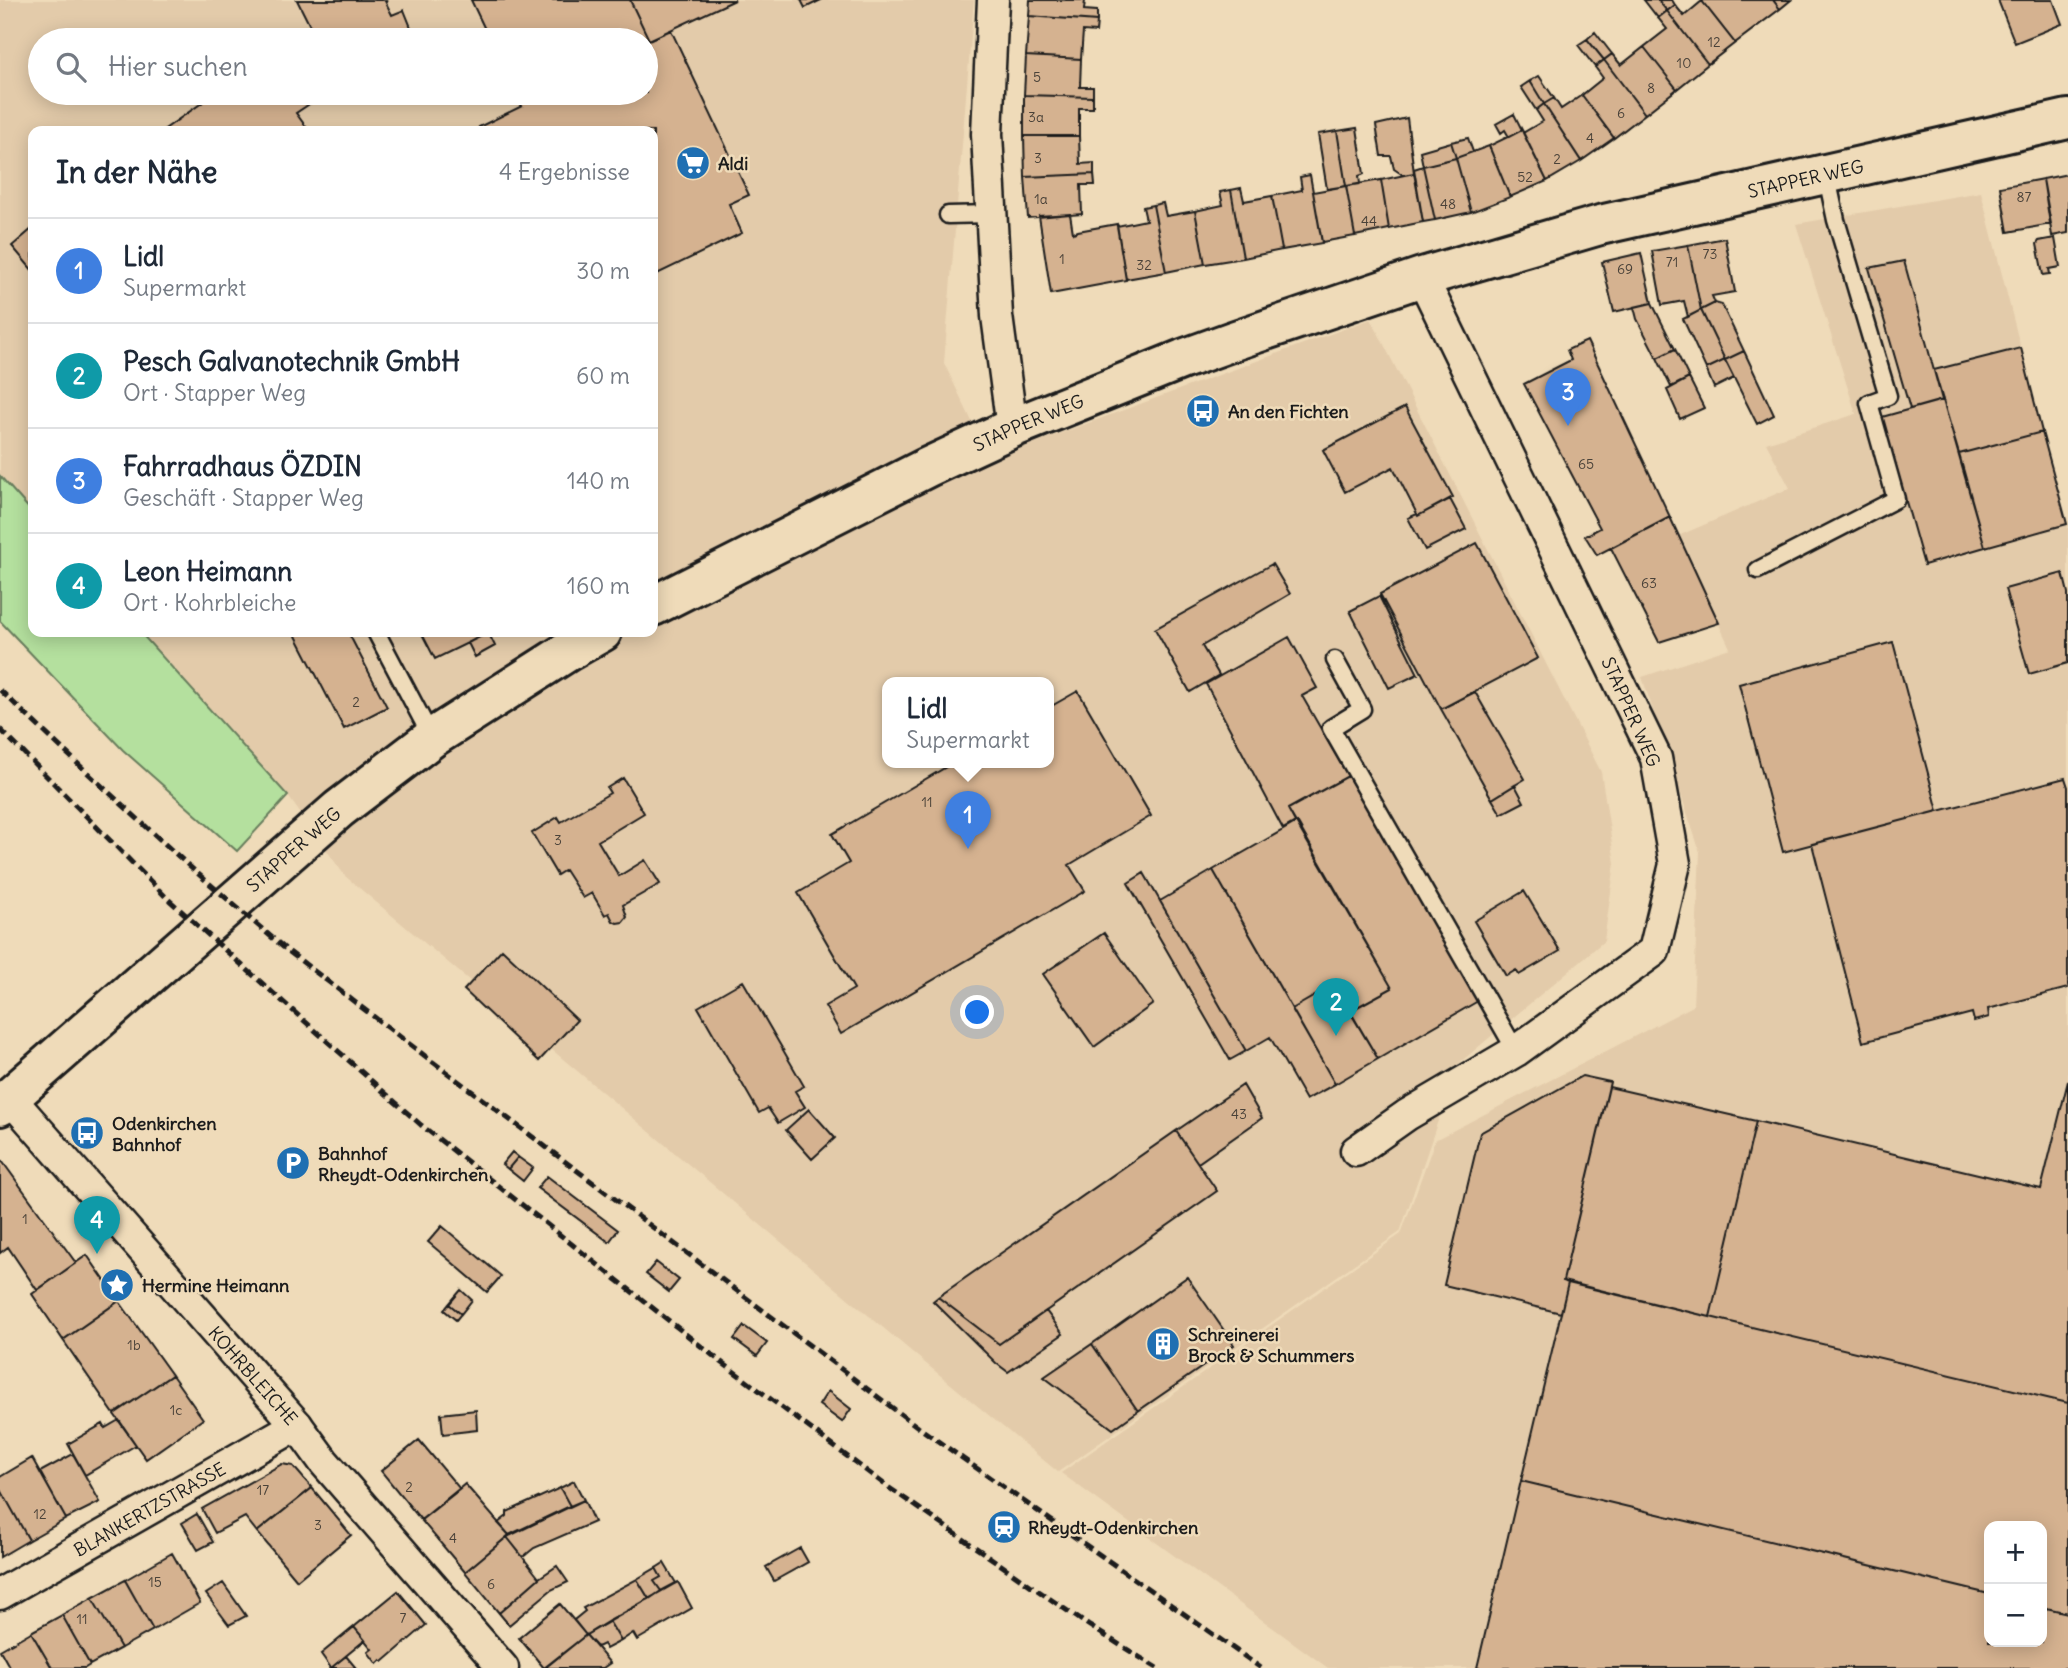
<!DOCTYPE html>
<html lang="de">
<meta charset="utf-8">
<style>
body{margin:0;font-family:Delius,sans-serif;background:#f6f6f7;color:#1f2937}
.controls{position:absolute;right:21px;bottom:21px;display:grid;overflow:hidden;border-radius:14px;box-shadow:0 4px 18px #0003}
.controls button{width:63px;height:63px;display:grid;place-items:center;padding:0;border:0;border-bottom:2px solid #e0e1e3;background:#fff;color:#1f2937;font:35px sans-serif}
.you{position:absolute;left:978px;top:1013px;width:24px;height:24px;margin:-18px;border:5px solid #fff;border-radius:50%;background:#1a73e8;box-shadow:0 0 0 10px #1a73e833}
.badge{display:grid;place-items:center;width:46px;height:46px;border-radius:50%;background:#1f6fb2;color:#fff;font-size:23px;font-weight:700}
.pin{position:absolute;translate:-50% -58px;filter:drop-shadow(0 2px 4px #0008)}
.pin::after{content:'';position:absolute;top:37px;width:24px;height:21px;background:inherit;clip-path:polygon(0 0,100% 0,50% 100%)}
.popup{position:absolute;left:882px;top:677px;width:172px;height:91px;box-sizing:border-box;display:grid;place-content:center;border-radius:14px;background:#fff;filter:drop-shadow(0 2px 5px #0005);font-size:23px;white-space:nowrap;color:#747a83}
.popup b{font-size:26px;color:#1f2937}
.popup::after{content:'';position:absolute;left:50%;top:100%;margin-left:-14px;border:14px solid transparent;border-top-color:#fff}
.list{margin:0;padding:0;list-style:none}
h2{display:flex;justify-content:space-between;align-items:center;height:91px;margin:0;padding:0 28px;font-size:30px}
h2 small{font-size:23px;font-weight:400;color:#747a83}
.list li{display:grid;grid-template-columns:46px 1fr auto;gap:21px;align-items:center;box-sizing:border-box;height:105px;padding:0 28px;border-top:2px solid #e0e1e3}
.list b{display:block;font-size:26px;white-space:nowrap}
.list p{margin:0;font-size:23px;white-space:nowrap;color:#747a83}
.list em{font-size:23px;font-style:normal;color:#747a83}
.icon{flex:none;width:38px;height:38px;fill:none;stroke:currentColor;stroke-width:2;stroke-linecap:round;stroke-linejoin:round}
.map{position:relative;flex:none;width:2068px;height:1668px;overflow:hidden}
.search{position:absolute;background:#fff;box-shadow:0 4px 18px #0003;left:28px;top:28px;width:630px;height:77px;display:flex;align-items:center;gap:18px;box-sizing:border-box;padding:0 24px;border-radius:38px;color:#747a83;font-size:26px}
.panel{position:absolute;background:#fff;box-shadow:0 4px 18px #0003;left:28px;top:126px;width:630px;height:511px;border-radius:14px}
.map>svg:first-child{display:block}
.built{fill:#e3cbaa;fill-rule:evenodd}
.green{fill:#b4e09e;stroke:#687e5d;stroke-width:2}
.building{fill:#d5b290;stroke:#1c1c1c;stroke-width:2}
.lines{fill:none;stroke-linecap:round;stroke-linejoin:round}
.service-casing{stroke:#1c1c1c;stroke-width:21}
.minor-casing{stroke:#1c1c1c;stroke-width:35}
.secondary-casing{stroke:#1c1c1c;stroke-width:44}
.service{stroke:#efdbb9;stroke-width:16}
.minor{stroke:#efdbb9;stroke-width:30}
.secondary{stroke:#efdbb9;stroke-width:38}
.rail{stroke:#1c1c1c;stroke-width:5;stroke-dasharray:10 5;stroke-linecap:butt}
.labels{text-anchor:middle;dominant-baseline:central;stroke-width:5;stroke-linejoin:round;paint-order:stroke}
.number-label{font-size:14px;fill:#4a4239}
.poi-label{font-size:18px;font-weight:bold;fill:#1c1c1c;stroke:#efdbb9;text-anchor:start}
.street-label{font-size:18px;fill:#1c1c1c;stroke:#efdbb9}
</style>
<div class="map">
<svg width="2068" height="1668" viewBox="0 0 2068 1668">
<rect width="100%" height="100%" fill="#efdbb9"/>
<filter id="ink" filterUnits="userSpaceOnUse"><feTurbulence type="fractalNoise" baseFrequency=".0143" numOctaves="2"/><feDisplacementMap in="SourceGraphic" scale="14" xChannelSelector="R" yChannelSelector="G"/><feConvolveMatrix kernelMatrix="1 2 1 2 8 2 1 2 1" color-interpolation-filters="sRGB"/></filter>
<g filter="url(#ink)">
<path class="built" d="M0 0H974L944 363 990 459 1371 319 1601 772 1615 863 1604 941 1457 1065 1400 1232 1058 1472 924 1362 345 876 288 796 140 632H653V131H33V513L0 476ZM40 40H646V93H40ZM888 683H1048V763H888Z
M1981 192 2042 432 2068 524V1668H1328L1061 1473 1401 1234 1435 1140 1693 1006 1700 852 1642 677 1730 648 1678 536 1790 488 1766 443 1856 414 1796 224ZM1989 1526H2042V1642H1989Z"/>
<path class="green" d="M0 476 33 513V632H140L288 796 237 851 123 750 0 621Z"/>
<path class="building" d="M297 0H387L385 1 392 15 404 10 416 40H317Z
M471 0H630L649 40 671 30 749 195 729 204 742 233 653 276V131H481L479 127 522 106 515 93H646V40H490Z
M630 0H735L649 40Z
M801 0H821L805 8Z
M1030 0H1085L1084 10 1097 11V21L1029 16Z
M1644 0H1658L1667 11 1658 18Z
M1658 0H1672L1675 5 1667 11Z
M1704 0H1773L1780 9 1735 43 1702 1Z
M1773 0H1791L1780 9Z
M1998 0H2053L2062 24 2015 43Z
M1702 1 1735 43 1708 64 1667 11 1675 5 1684 16Z
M1667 11 1708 64 1677 89 1644 47 1667 29 1658 18Z
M1029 16 1097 21 1096 32 1083 31 1081 59 1026 56Z
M1595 32 1612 54 1604 60 1587 39Z
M1587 39 1604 60 1595 67 1578 45Z
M1644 47 1677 89 1645 114 1604 60 1612 54 1621 65Z
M1026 56 1081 59 1080 87H1093V97L1024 95Z
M1604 60 1645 114 1614 138 1582 95 1603 78 1595 67Z
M1539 76 1554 98 1544 104 1530 81Z
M1530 81 1544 104 1536 110 1521 87Z
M216 93H310L314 101 296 113 309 131H162Z
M1024 95 1093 97V108H1079V136H1024Z
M1582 95 1614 138 1581 161 1544 104 1554 98 1561 109Z
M1544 104 1581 161 1547 181 1523 133 1543 121 1536 110Z
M1514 114 1522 130 1509 137 1505 130 1501 133 1496 124Z
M1407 118 1414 173 1403 175 1394 169 1391 156H1381L1376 125Z
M1357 128 1364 174 1359 176 1360 184 1346 186 1337 131Z
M1522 130 1547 181 1510 197 1489 146Z
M1337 131 1346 186 1327 189 1318 134Z
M1024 136H1079L1080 164 1094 163V174L1025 177Z
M1468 138 1473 152 1456 158 1451 142Z
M1451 142 1456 158 1423 166 1420 151Z
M1489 146 1510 197 1471 212 1456 158Z
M1456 158 1471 212 1435 220 1423 166Z
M1423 166 1435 220 1423 222 1414 169Z
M1414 173 1423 222 1389 229 1381 180Z
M1094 174 1095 185H1081L1082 214 1070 215V214L1028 218 1025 177Z
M2068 174V233L2052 236 2043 179Z
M1310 175 1322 243 1282 250 1272 196 1302 190 1300 177Z
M2043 179 2051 224 2008 232 2000 187Z
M1381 180 1389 229 1355 236 1346 186Z
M1346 186 1355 236 1322 242 1313 192Z
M1241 188 1244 201 1272 196 1282 250 1243 258 1231 190Z
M1231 190 1243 258 1205 264 1195 211 1223 205 1220 192Z
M1163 203 1166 216 1195 211 1205 264 1166 272 1153 205Z
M1153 205 1166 272 1126 279 1117 226 1146 220 1143 207Z
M1070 214 1073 233 1078 231 1117 224 1126 280 1051 294 1039 216Z
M33 228V271L12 246Z
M1725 238 1735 292 1712 296 1715 303 1701 310 1688 245Z
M2055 238 2060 267 2049 269 2050 274 2043 275 2037 244 2039 241Z
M1688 245 1701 310 1688 317 1684 301 1662 305 1652 251Z
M1641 253 1652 303 1614 312 1602 262Z
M1904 261 1942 400 1910 409 1869 268Z
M1652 303 1675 349 1657 358 1637 319 1634 307Z
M1715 303 1722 305 1744 351 1725 360 1701 310Z
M1701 310 1725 360 1706 369 1683 319Z
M1587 341 1670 517 1597 555 1585 536 1600 528 1524 384 1571 360 1567 350Z
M2021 348 2042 432 1959 454 1934 370Z
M1675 349 1689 378 1671 387 1657 358Z
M1744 351 1774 415 1757 424 1725 360Z
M1725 360 1734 378 1714 388 1706 369Z
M1689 378 1704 408 1680 419 1667 390Z
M1943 400 1985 547 1924 565 1882 417Z
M1405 407 1453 497 1418 516 1393 467 1345 492 1323 450Z
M2042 432 2067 524 1985 547 1959 454Z
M1450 499 1466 529 1425 550 1408 518 1417 514 1418 516Z
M1670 517 1719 623 1659 642 1611 548Z
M1477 543 1538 658 1441 709 1380 594Z
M1272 564 1290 594 1202 646 1219 675 1190 692 1155 629Z
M2063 573 2068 593V663L2029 674 2005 589Z
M1379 596 1418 674 1389 688 1350 611Z
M294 632H348L387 707 344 729Z
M421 632H490L435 659Z
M488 632 495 646 475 657 468 643Z
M1289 637 1317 688 1302 696 1348 776 1288 809 1295 822 1283 829 1206 684Z
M1893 642 1938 811 1783 852 1739 684Z
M1078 691 1151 816 1069 865 1085 891 841 1034 825 1006 854 989 798 893 849 863 832 834 953 763H1048V708Z
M1475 692 1525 779 1492 799 1441 709Z
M1348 776 1478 1001 1378 1059 1350 1011 1392 988 1288 809Z
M623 778 644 813 598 841 619 876 645 860 660 884 623 905 627 917 623 922 617 923 613 921 609 913 605 915 592 893 583 898 565 870 557 875 532 833 558 817 561 822 610 793 607 788Z
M2065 778 2068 787V988L1988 1009 1989 1017 1974 1021 1972 1013 1863 1042 1812 844Z
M1515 785 1524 802 1501 814 1492 799Z
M1297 822 1392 988 1348 1012 1334 985 1292 1009 1213 870Z
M1213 870 1335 1084 1306 1100 1270 1037 1246 1051 1160 901Z
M1144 873 1246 1051 1230 1060 1128 883Z
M1524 891 1560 951 1519 975 1516 970 1506 976 1474 921Z
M1104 933 1153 1004 1094 1047 1043 974Z
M502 949 577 1020 539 1061 464 990Z
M743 981 804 1086 795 1091 805 1107 778 1123 768 1108 759 1113 698 1007Z
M1334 985 1378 1059 1335 1084 1292 1009Z
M1582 1076 1610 1082 1563 1281 1568 1283 1561 1313 1444 1285 1480 1133Z
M2068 1081V1403L1710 1317 1756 1121 2041 1189Z
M1243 1085 1262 1118 1198 1163 1176 1131Z
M1609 1087 1756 1121 1710 1317 1563 1281Z
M809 1109 835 1138 812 1159 786 1130Z
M1176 1131 1217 1191 999 1344 938 1297Z
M512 1152 518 1157 508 1169 502 1164Z
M518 1157 533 1168 523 1181 508 1169Z
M2 1161 76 1263 37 1290 8 1247 0 1253V1163Z
M547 1176 618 1230 609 1242 537 1188Z
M442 1226 501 1276 487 1292 428 1242Z
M87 1255 119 1301 63 1340 32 1294Z
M656 1262 679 1280 669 1292 646 1274Z
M1187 1277 1234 1345 1138 1411 1092 1344Z
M1568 1283 2068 1403V1613L2042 1607V1526H1989V1594L1521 1481Z
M461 1290 472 1300 461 1314 449 1304Z
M938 1297 999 1344 1046 1311 1063 1334 1008 1372 996 1363 933 1301Z
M119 1301 172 1375 114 1414 63 1340Z
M449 1304 461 1314 456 1320 444 1310Z
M744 1326 767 1343 757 1356 734 1339Z
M1092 1344 1138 1411 1113 1429 1044 1377Z
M172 1375 203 1419 146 1459 114 1414Z
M828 1391 851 1409 842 1422 819 1405Z
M476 1410 477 1430 443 1434 441 1414Z
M119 1420 136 1445 85 1475 68 1444 103 1424 105 1428Z
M419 1440 460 1489 421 1520 381 1471Z
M73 1454 100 1502 66 1519 40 1472Z
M32 1458 66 1519 29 1540 0 1488V1477Z
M282 1464 293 1466 312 1488 257 1532 245 1517 215 1533 202 1509Z
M574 1481 584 1500 570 1506 560 1488Z
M1521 1481 1989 1594V1642H2042V1607L2068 1613V1668H1477Z
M465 1484 509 1535 465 1572 421 1520Z
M0 1488 29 1540 0 1557Z
M312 1488 351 1535 297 1580 257 1532Z
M560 1488 570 1506 509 1535 498 1523 507 1516V1512Z
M584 1500 594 1522 534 1548 523 1557 507 1537Z
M197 1514 213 1542 198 1550 182 1523Z
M507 1537 539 1578 499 1613 465 1572Z
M800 1548 808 1562 774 1581 766 1567Z
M172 1553 200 1603 153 1630 125 1580Z
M664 1563 676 1583 661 1591 654 1581 661 1577 656 1568Z
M557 1566 568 1582 551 1590 509 1625 499 1613 539 1578Z
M656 1568 661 1577 654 1581 661 1591 649 1599 637 1579Z
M637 1579 649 1599 586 1635 574 1620 585 1611 583 1608Z
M125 1580 153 1630 121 1648 92 1598Z
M678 1582 692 1608 637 1640 633 1633 621 1641 609 1621Z
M223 1583 246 1616 229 1625 206 1594Z
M398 1591 426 1625 383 1662 381 1660 377 1664 368 1652 372 1649 354 1627Z
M92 1598 121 1648 90 1665 62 1615Z
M560 1604 586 1635 544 1668 519 1638Z
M62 1615 90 1665 85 1668H52L31 1632Z
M609 1621 621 1641 606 1649 603 1644 597 1647 586 1635Z
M354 1627 365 1640 331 1668 321 1654Z
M31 1632 52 1668H10L0 1650Z
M586 1635 610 1663 603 1668H545Z
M346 1656 356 1668H331Z"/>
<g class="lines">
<g class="service-casing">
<path id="service" d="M948 215 991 214
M1758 570 1896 499 1869 403 1888 396 1836 220 1826 173
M376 632 432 738
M1335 660 1362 709 1331 728 1516 1051"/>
</g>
<g class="minor-casing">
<g id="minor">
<path d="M993 0 987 134 997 316 1012 428"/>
<path id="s1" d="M10 1098 297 1425 324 1462 503 1668"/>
<path d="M1356 1151 1407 1115 1516 1051 1654 951 1675 864 1656 758 1422 277"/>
<path id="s2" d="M0 1594 297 1425"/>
</g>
</g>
<g class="secondary-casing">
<g id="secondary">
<path id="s3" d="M653 606 928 467 1012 428 1183 359 1233 341 1422 277 1600 225 2068 119"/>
<path id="s4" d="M0 1106 339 809 432 738 567 652 602 632"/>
</g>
</g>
<use href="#service" class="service"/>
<use href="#minor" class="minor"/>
<use href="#secondary" class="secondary"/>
<path class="rail" d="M0 690 91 776 189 866 283 947 429 1059 918 1427 1261 1668
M0 729 168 899 421 1125 716 1358 888 1487 1088 1625 1157 1668"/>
</g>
</g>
<defs>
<g id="supermarket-disc" transform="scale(1.75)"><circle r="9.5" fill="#1f6fb2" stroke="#efdbb9"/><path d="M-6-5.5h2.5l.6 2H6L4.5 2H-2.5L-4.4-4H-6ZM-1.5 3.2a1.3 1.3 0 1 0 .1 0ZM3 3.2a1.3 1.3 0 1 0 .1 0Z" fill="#fff"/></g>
<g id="bus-disc" transform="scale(1.75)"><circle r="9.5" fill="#1f6fb2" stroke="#efdbb9"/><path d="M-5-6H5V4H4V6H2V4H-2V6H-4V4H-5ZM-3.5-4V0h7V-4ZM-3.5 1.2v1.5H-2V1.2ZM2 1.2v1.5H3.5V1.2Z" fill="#fff"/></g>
<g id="parking-disc" transform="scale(1.75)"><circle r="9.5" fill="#1f6fb2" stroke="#efdbb9"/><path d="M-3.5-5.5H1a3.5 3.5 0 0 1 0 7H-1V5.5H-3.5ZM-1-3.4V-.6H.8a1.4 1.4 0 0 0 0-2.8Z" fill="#fff"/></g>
<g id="sight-disc" transform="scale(1.75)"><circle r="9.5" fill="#1f6fb2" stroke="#efdbb9"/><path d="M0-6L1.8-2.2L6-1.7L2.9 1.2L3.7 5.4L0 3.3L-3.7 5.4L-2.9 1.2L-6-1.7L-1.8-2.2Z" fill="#fff"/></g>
<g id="building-disc" transform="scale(1.75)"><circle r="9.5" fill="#1f6fb2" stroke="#efdbb9"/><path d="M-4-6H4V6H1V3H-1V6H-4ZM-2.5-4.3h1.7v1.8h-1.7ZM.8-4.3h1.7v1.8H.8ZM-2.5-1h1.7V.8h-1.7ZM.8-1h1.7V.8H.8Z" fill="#fff"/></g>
<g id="station-disc" transform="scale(1.75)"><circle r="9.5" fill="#1f6fb2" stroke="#efdbb9"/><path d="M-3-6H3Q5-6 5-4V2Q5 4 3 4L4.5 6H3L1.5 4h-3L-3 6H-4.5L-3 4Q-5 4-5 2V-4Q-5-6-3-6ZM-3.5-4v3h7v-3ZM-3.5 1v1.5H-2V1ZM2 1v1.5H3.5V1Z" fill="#fff"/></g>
</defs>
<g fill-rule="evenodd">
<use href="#supermarket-disc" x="693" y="163"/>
<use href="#bus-disc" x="1203" y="411"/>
<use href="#bus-disc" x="87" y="1133"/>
<use href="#parking-disc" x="293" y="1163"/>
<use href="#sight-disc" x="117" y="1285"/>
<use href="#building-disc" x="1163" y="1344"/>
<use href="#station-disc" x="1004" y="1527"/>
</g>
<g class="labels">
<g class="number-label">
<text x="1714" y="42">12</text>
<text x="1684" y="63">10</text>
<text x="1037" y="77">5</text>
<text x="1651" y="88">8</text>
<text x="1621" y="113">6</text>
<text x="1036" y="117">3a</text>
<text x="1590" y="138">4</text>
<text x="1038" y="158">3</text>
<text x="1557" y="159">2</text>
<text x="1525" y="177">52</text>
<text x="2024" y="197">87</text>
<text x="1041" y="199">1a</text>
<text x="1448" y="204">48</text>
<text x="1369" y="221">44</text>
<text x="1710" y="254">73</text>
<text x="1062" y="259">1</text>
<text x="1672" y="262">71</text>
<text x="1144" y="265">32</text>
<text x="1625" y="269">69</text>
<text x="1586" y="464">65</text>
<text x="1649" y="583">63</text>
<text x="356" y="702">2</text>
<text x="927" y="802">11</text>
<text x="558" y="840">3</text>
<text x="1239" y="1114">43</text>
<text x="25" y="1219">1</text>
<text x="134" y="1345">1b</text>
<text x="176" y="1410">1c</text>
<text x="409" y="1487">2</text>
<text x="263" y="1490">17</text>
<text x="40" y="1514">12</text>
<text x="318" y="1525">3</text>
<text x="453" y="1538">4</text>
<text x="155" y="1582">15</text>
<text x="491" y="1584">6</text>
<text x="403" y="1618">7</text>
<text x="82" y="1619">11</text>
</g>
<g class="poi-label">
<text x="718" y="163">Aldi</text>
<text x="1228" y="411">An den Fichten</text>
<text x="112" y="1123">Odenkirchen<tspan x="112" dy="21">Bahnhof</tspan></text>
<text x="318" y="1153">Bahnhof<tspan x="318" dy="21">Rheydt-Odenkirchen</tspan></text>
<text x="142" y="1285">Hermine Heimann</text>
<text x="1188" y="1334">Schreinerei<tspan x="1188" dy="21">Brock &amp; Schummers</tspan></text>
<text x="1028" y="1527">Rheydt-Odenkirchen</text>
</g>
<g class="street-label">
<text stroke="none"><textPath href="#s3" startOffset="1234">STAPPER WEG</textPath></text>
<text stroke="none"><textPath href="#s3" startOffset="418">STAPPER WEG</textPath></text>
<text transform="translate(1631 712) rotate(66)">STAPPER WEG</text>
<text stroke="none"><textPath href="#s4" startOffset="390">STAPPER WEG</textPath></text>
<text stroke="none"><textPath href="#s1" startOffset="369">KOHRBLEICHE</textPath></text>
<text stroke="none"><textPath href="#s2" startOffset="172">BLANKERTZSTRASSE</textPath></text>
</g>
</g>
</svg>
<div class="controls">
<button>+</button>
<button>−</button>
</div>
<div class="you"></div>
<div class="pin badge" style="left:968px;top:849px;background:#3f7fe0">1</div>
<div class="popup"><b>Lidl</b>Supermarkt</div>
<div class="pin badge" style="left:1336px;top:1036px;background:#0f9aa8">2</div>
<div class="pin badge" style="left:1568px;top:426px;background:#3f7fe0">3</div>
<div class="pin badge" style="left:97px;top:1254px;background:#0f9aa8">4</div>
<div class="search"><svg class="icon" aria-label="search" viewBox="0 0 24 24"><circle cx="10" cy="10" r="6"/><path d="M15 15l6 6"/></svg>Hier suchen</div>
<section class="panel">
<h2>In der Nähe<small>4 Ergebnisse</small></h2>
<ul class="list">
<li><span class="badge" style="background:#3f7fe0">1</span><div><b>Lidl</b><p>Supermarkt</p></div><em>30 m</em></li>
<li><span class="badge" style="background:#0f9aa8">2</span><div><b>Pesch Galvanotechnik GmbH</b><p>Ort · Stapper Weg</p></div><em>60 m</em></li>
<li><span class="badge" style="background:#3f7fe0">3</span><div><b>Fahrradhaus ÖZDIN</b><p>Geschäft · Stapper Weg</p></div><em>140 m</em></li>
<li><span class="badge" style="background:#0f9aa8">4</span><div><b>Leon Heimann</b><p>Ort · Kohrbleiche</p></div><em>160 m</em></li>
</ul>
</section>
</div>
